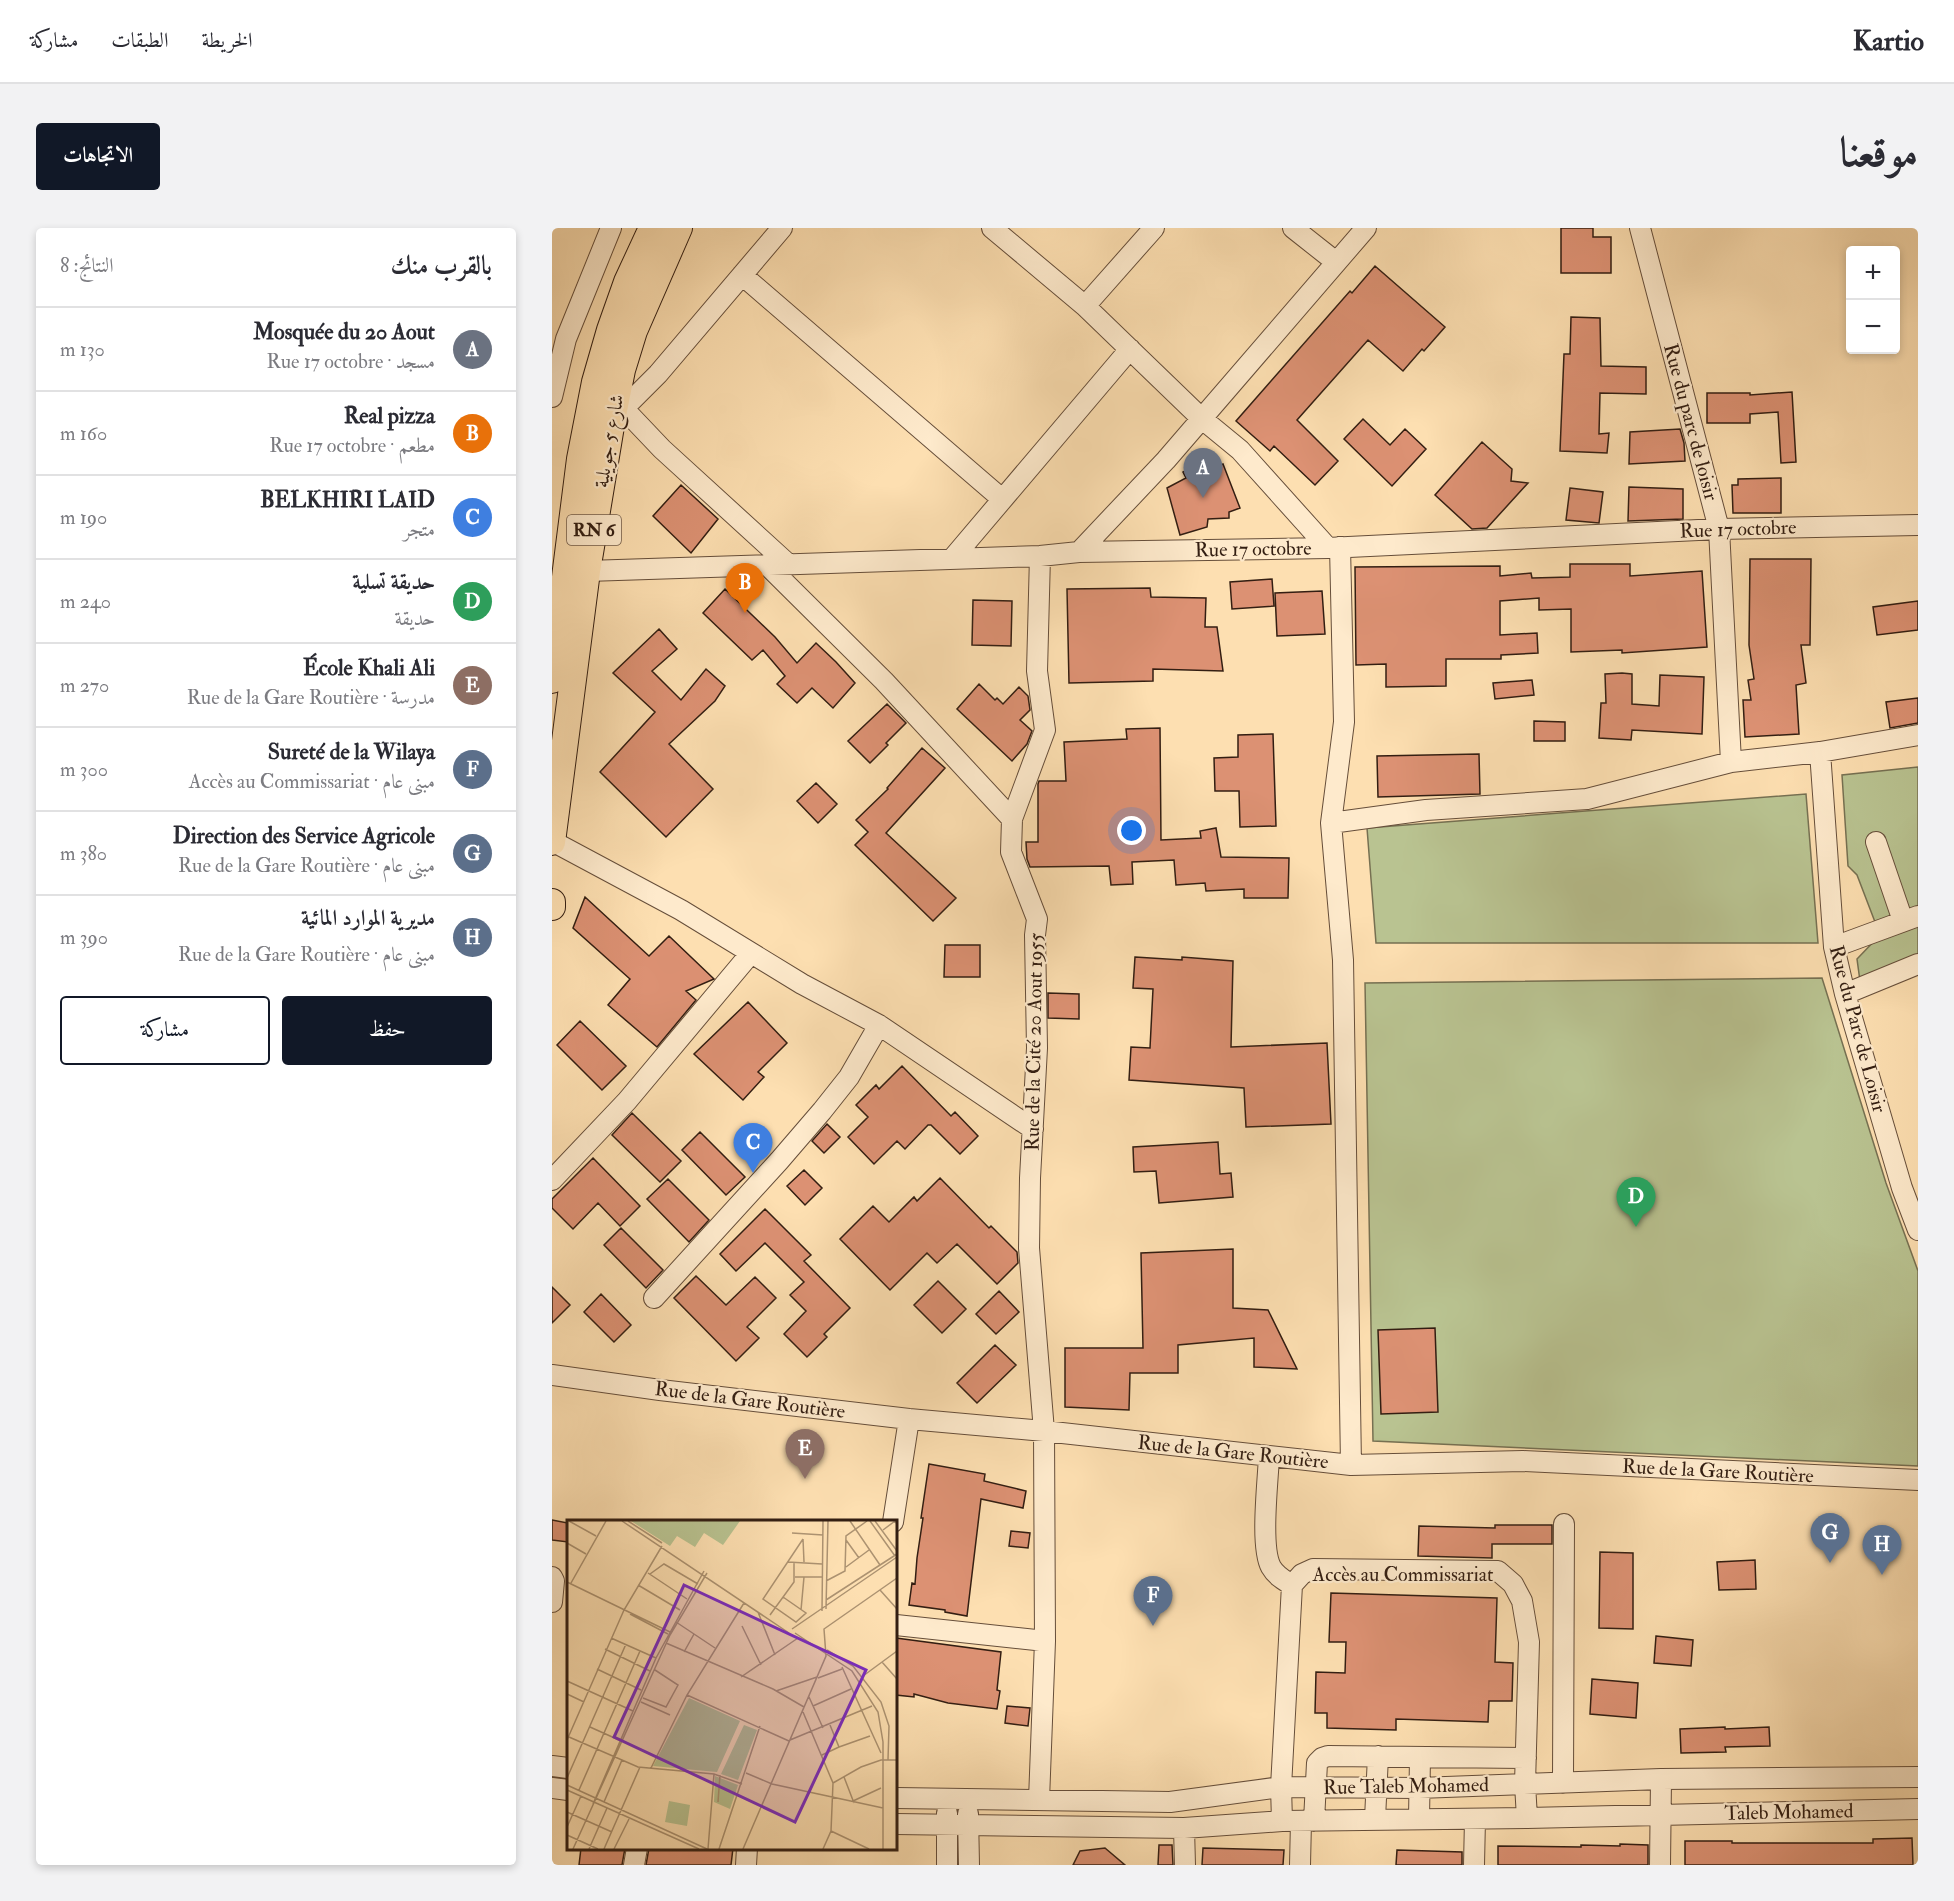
<!DOCTYPE html>
<html lang="ar">
<meta charset="utf-8">
<style>
body{margin:0;font-family:"IM FELL Double Pica",Amiri,serif;background:#f2f2f3;color:#2b2b33;direction:rtl}
.controls{position:absolute;right:18px;top:18px;display:grid;overflow:hidden;border-radius:6px;box-shadow:0 3px 9px #0003}
.controls button{width:54px;height:54px;display:grid;place-items:center;padding:0;border:0;border-bottom:2px solid #e1e1e2;background:#fff;color:#2b2b33;font:30px sans-serif}
.you{position:absolute;left:580px;top:603px;width:21px;height:21px;margin:-15px;border:4px solid #fff;border-radius:50%;background:#1a73e8;box-shadow:0 0 0 9px #1a73e833}
.badge{display:grid;place-items:center;width:39px;height:39px;border-radius:50%;background:#111827;color:#fff;font-size:20px;font-weight:700}
.pin{position:absolute;translate:-50% -50px;filter:drop-shadow(0 2px 3px #0008)}
.pin::after{content:'';position:absolute;top:32px;width:21px;height:18px;background:inherit;clip-path:polygon(0 0,100% 0,50% 100%)}
.list{margin:0;padding:0;list-style:none}
h2{display:flex;justify-content:space-between;align-items:center;height:78px;margin:0;padding:0 24px;font-size:26px}
h2 small{font-size:20px;font-weight:400;color:#7c7c81}
.list li{display:grid;grid-template-columns:39px 1fr auto;gap:18px;align-items:center;box-sizing:border-box;height:84px;padding:0 24px;border-top:2px solid #e1e1e2}
.list b{display:block;font-size:22px;white-space:nowrap}
.list p{margin:0;font-size:20px;white-space:nowrap;color:#7c7c81}
.list em{font-size:20px;font-style:normal;color:#7c7c81}
.actions{display:flex;gap:12px;padding:18px 24px}
.actions a{flex:1;padding:14px 0;border:2px solid #111827;border-radius:6px;text-align:center;font-size:21px;color:#111827}
.actions .main{background:#111827;color:#fff}
.map{position:relative;flex:none;width:1366px;height:1637px;overflow:hidden;direction:ltr;border-radius:6px}
header{display:flex;align-items:center;gap:36px;box-sizing:border-box;height:84px;padding:0 30px;background:#fff;border-bottom:2px solid #e1e1e2}
header strong{font-size:28px}
nav{display:flex;gap:33px;margin-inline-start:auto;font-size:21px}
.intro{display:flex;align-items:center;justify-content:space-between;box-sizing:border-box;height:144px;padding:0 36px}
h1{margin:0;font-size:42px}
.button{padding:15px 27px;border-radius:6px;background:#111827;color:#fff;font-size:21px;font-weight:700}
main{display:flex;gap:36px;padding:0 36px}
aside{flex:1;background:#fff;border-radius:6px;box-shadow:0 3px 9px #0003}
.map>svg:first-child{display:block}
.green{fill:#b9c391;stroke:#767052;stroke-width:1.5}
.building{fill:#dc9173;stroke:#331e12;stroke-width:1.5}
.lines{fill:none;stroke-linecap:round;stroke-linejoin:round}
.minor-casing{stroke:#664e3a;stroke-width:22}
.major-casing{stroke:#331e12;stroke-width:28}
.minor{stroke:#feeacc;stroke-width:20}
.major{stroke:#fddfb1;stroke-width:26}
.labels{text-anchor:middle;dominant-baseline:central;stroke-width:4.5;stroke-linejoin:round;paint-order:stroke}
.shield{fill:#feeacc;stroke:#705b4a;stroke-width:1.5}
.shield-label{font-size:18px;font-weight:bold;fill:#331e12}
.street-label{font-size:20px;fill:#331e12;stroke:#feeacc}
.inset-road{fill:none;stroke:#ac9271;stroke-width:1.5}
.view{fill:#7b2cbf;fill-opacity:0.15;stroke:#7b2cbf;stroke-width:3}
.inset-edge{fill:none;stroke:#331e12;stroke-width:3}
</style>
<header>
<strong>Kartio</strong>
<nav><a>الخريطة</a><a>الطبقات</a><a>مشاركة</a></nav>
</header>
<div class="intro"><h1>موقعنا</h1><a class="button">الاتجاهات</a></div>
<main>
<div class="map">
<svg width="1366" height="1637" viewBox="0 0 1366 1637">
<rect width="100%" height="100%" fill="#fddfb1"/>
<filter id="stains"><feTurbulence type="fractalNoise" baseFrequency=".00333" numOctaves="4"/><feColorMatrix values="0 0 0 0 .2 0 0 0 0 .09 0 0 0 0 .02 0 0 0 .5 -.17"/></filter>
<radialGradient id="worn" r=".72"><stop offset=".6" stop-color="#630" stop-opacity="0"/><stop offset="1" stop-color="#630" stop-opacity=".3"/></radialGradient>
<path class="green" d="M1366 539V729L1308 753 1305 731 1328 707 1305 647 1296 638 1290 547Z
M1254 566 1266 715H824L815 600Z
M1270 750 1334 955 1366 1043V1238L821 1213 813 755Z"/>
<path class="building" d="M1009 0H1041V9H1059V45H1009Z
M823 38 893 99 872 123 870 121 851 143 816 112 745 192 786 233 763 257 722 218 718 223 684 193 798 63 800 65Z
M1019 89 1048 90 1049 138 1094 139V166L1048 165 1047 206 1057 205 1055 225 1008 223 1012 126H1018Z
M1240 164 1244 234 1229 235 1226 184 1198 186V195H1155V165H1198V167Z
M811 191 838 217 853 201 874 221 840 258 792 211Z
M1128 201 1132 215 1133 233 1077 236 1078 204Z
M930 214 960 241 959 253 976 255 935 300 920 301 883 267Z
M656 236 657 242 671 236 688 280 677 284V290L656 291 655 299 628 307 615 260 634 250 631 244 645 237Z
M1229 250V285H1181L1180 257H1186V251Z
M129 257 166 291 139 325 101 288Z
M1077 259 1131 261V291L1076 293Z
M1018 260 1051 264 1047 295 1014 292Z
M1198 331H1259L1258 417H1249L1254 455 1244 457 1247 506 1193 509 1191 472H1199L1196 452 1202 451 1197 417Z
M1018 336H1078V348L1150 343 1155 419 1070 425V422L1019 424V381L987 382V370L948 373V407L985 405 986 425 949 427V431H894V458L834 459V436L804 437 803 339 948 338V348L979 345 980 350 1018 349Z
M720 351 722 378 680 381 678 354Z
M598 360 599 369 654 370 653 399H665L671 443 601 441V453L517 455 515 361Z
M173 361 223 409 245 435 264 415 284 434 303 455 281 480 260 460 245 475 225 456 233 448 211 422 200 432 151 385Z
M770 363 773 406 725 408 723 365Z
M421 372 460 373 459 418 420 417Z
M1366 373V402L1325 407 1321 379Z
M107 401 125 421 100 443 129 472 154 441 173 458 163 473 117 516 161 561 114 609 48 544 103 484 61 445Z
M1070 445 1080 446V476L1107 478 1108 447 1152 449 1150 506 1080 502 1079 512 1047 510 1049 475H1054L1053 446Z
M980 452 982 467 943 471 941 455Z
M427 456 443 472 445 470 451 476 467 459 476 468 478 482 468 492 480 503 475 516 460 533 405 481Z
M1366 470V495L1338 500 1334 474Z
M335 476 354 495 334 515 336 517 318 535 296 513Z
M982 493 1013 494V513H982Z
M608 500 609 612 649 610 648 603 664 600 669 629 737 630 736 670H692V661L654 663 653 655 624 657 622 632 580 634 581 656 559 657 557 638 478 639 475 631 474 614H486V556L487 553H514L512 514 575 511 574 501Z
M721 506 724 598 688 599 687 563H663L662 530 686 529V507Z
M370 520 393 540 334 605 404 670 381 693 303 617 316 604 304 592 336 561 335 560Z
M927 526 928 566 826 569 825 528Z
M264 555 285 576 266 595 245 573Z
M33 669 97 728 117 708 162 751 134 763 144 772 105 819 56 777 78 751 21 700Z
M393 717H428V749H392Z
M583 729 630 732V729L681 733 679 819 775 815 779 896 694 899 692 860 577 852 579 819 598 820 601 761 581 760Z
M496 765 527 766V791L496 790Z
M196 774 235 815 206 844 212 849 191 872 142 826Z
M28 793 74 838 50 862 5 817Z
M350 838 399 888 403 884 426 908 408 926 379 897H376L353 921 345 913 322 936 296 909 316 889 304 877 324 857 327 861Z
M80 885 129 933 108 954 60 907Z
M275 896 288 909 272 925 260 913Z
M148 904 193 949 174 967 130 922Z
M666 914 668 946 679 945 681 969 607 975 604 943 582 944 581 919Z
M41 930 88 978 68 998 46 975 21 1001 0 980V971Z
M252 942 270 960 253 977 235 958Z
M388 950 437 1000 439 998 465 1024 466 1035 445 1056 405 1016 385 1035 375 1025 338 1062 288 1011 321 978 337 994 362 969 365 973Z
M116 951 157 992 137 1014 95 971Z
M213 981 259 1027 252 1033 298 1080 272 1106 275 1109 255 1129 232 1106 254 1083 238 1067 252 1054 213 1015 184 1043 168 1026Z
M69 1000 111 1042 94 1060 52 1017Z
M681 1021V1080L716 1082 745 1141 702 1139V1110L626 1117V1145H578L577 1182 513 1179V1120H591L589 1025Z
M144 1048 174 1077 203 1049 224 1070 195 1099 207 1110 184 1133 122 1070Z
M386 1053 414 1081 390 1105 362 1077Z
M0 1059 18 1077 0 1095Z
M447 1063 467 1084 444 1106 424 1086Z
M49 1066 79 1097 62 1114 32 1084Z
M883 1100 886 1184 829 1186 826 1102Z
M443 1117 464 1137 425 1175 405 1155Z
M377 1236 433 1246 432 1253 474 1263 471 1280 429 1271 415 1388 393 1384V1382L357 1377 360 1355 363 1356 365 1330 371 1290H369Z
M0 1292 16 1295V1314L0 1312Z
M943 1297H1000V1316H940V1330L866 1328 867 1298 943 1300Z
M459 1303 478 1305 476 1320 457 1318Z
M1048 1324 1081 1325V1401L1047 1400Z
M1203 1332 1204 1361 1167 1362 1165 1334Z
M779 1365 945 1370 943 1434 961 1435 960 1473H937L936 1494 844 1491V1502L775 1500V1485H763L764 1444 793 1445 794 1414H777Z
M1104 1408 1141 1412 1139 1438 1102 1435Z
M344 1410 449 1424 445 1462 448 1463 445 1481 396 1475 362 1466V1469L344 1467Z
M1040 1451 1086 1455 1084 1490 1038 1486Z
M455 1478 478 1480 476 1498 453 1495Z
M1173 1499V1501L1217 1499 1218 1518 1173 1519 1174 1524 1129 1525 1128 1501Z
M1360 1610 1361 1637H1133V1613H1180V1615H1321V1611Z
M1068 1616 1096 1617V1637H946V1618L1029 1619V1617L1068 1618Z
M607 1617H620L621 1637H606Z
M29 1620H73L70 1637H27Z
M97 1620H181L179 1637H94Z
M553 1620 573 1637H521L528 1623Z
M651 1620 732 1622 731 1637H650Z
M845 1622 910 1624V1637H844Z"/>
<g class="lines">
<g class="minor-casing">
<path id="minor" d="M440 0 533 78 649 190 688 222 776 320
M741 0 784 34
M1088 0 1167 301 1179 534
M190 47 450 271
M533 78 602 0
M0 169 14 111 59 0
M71 180 110 221 236 336
M60 192 106 146 230 0
M788 319 792 494 779 595 791 732 799 1237
M527 324 614 232 814 0
M400 331 578 121
M215 337 332 453 460 591
M23 346 35 343 488 328 527 324 776 320 1167 301 1366 297
M1268 524 1282 719 1293 766 1350 960 1366 1002
M779 595 874 582 1035 571 1179 534 1268 524 1366 507
M0 613 129 682 250 756 327 797 481 901
M1324 614 1351 693
M1282 719 1366 688
M1293 766 1366 736
M0 952 75 873 199 725
M102 1070 227 933 270 883 297 849 327 797
M0 1147 108 1162 357 1191 492 1203 799 1237 971 1233 1366 1252
M717 1228C716 1253 708 1319 719 1339 724 1348 732 1352 740 1357
M341 1294 357 1191
M0 1349 2 1353 0 1374
M344 1397 493 1413
M0 1538 16 1540
M1011 1555 1012 1296
M0 1560 16 1562
M344 1570 618 1574 729 1559 867 1560 1109 1551 1366 1549
M487 1572 493 1413 492 1203 477 1020 478 950 485 820 483 707 485 691 459 624 460 591 493 502 485 443 488 328
M416 1586 417 1637
M823 1591 826 1528
M867 1591 868 1529
M730 1593 729 1559 740 1357 750 1346 761 1341 946 1343 961 1356 970 1373 977 1414 973 1556 975 1590
M762 1593 765 1535 770 1530 776 1528 974 1530
M344 1596 632 1600 730 1593 975 1590 1366 1581
M632 1600 633 1637
M82 1637 85 1620
M194 1637 195 1620
M395 1637V1585
M748 1637 749 1593
M922 1637 923 1591
M1108 1637 1109 1551"/>
</g>
<g class="major-casing">
<path id="major" d="M0 452 28 231 43 154 58 102 75 54 100 0
M0 614 35 343 60 192 70 142 82 103 127 0
M0 674V679"/>
</g>
<use href="#minor" class="minor"/>
<use href="#major" class="major"/>
</g>
<g class="labels">
<rect class="shield" x="15" y="287" width="54" height="30" rx="4.5"/>
<g class="shield-label">
<text x="42" y="302">RN 6</text>
</g>
<g class="street-label">
<text transform="translate(1139 194) rotate(75)">Rue du parc de loisir</text>
<text transform="translate(57 213) rotate(-80)">شارع 5 جويلية</text>
<text transform="translate(1186 301) rotate(-2)">Rue 17 octobre</text>
<text transform="translate(701 321) rotate(-1)">Rue 17 octobre</text>
<text transform="translate(1306 801) rotate(75)">Rue du Parc de Loisir</text>
<text transform="translate(482 814) rotate(-89)">Rue de la Cité 20 Aout 1955</text>
<text transform="translate(198 1172) rotate(7)">Rue de la Gare Routière</text>
<text transform="translate(681 1224) rotate(6)">Rue de la Gare Routière</text>
<text transform="translate(1166 1243) rotate(3)">Rue de la Gare Routière</text>
<text x="851" y="1346">Accès au Commissariat</text>
<text transform="translate(854 1558) rotate(-1)">Rue Taleb Mohamed</text>
<text transform="translate(1237 1584) rotate(-1)">Taleb Mohamed</text>
</g>
</g>
<g transform="translate(15 1292)">
<rect width="330" height="330" fill="#fddfb1"/>
<path d="M64 1H173L156 25 137 13 128 27 110 16 103 26ZM122 178 173 201 150 252 86 246ZM177 205 190 210 171 260 154 254ZM148 256 171 265 163 289 147 282ZM102 281 123 285 120 306 98 302Z" fill="#b9c391"/>
<path class="inset-road" d="M2 1 29 16M55 1 222 113M61 1 95 23M283 1 313 45M303 1 328 36M308 1 330 31M316 10 328 1 330 4M225 13 256 15M236 19 237 42M279 20 292 38M0 23 19 34M221 42 255 44M279 47 302 30M81 53 120 79M83 54 97 44 131 64M228 57H255M259 61 278 51 279 16 300 1M0 62 103 112M4 63 39 1M71 65 113 90M313 70 330 89M216 77 239 93 229 102 196 79 236 19M259 80 330 34M259 89 261 1M234 90 237 57M255 91 256 1M191 92 208 135M63 94 101 114M203 95 227 62V42M109 102 148 128M175 106 194 145M225 109 330 37M228 113 285 151 311 192 316 222V329M44 118 89 138M99 123 206 169 237 187M38 129 83 151M260 130 286 146 314 182 322 206 321 240M117 132 127 114M315 142 330 159M275 147 314 233M30 149 74 170M296 156 330 131M174 157 231 118M251 158 275 149M0 161 66 191M209 171 250 157M0 174 17 182M120 175 222 221M242 177 256 208M76 178 99 187 111 165 88 150M74 182 103 195M246 186 284 169M236 192 266 263 264 311 256 329M263 205 272 227 303 216M23 207 52 220M2 217 71 247 147 254 175 264M0 220 57 90 95 26M223 220 305 186M255 235 272 227M84 248 120 175 177 83M179 253 205 264 316 288M277 257 287 283M0 258 59 124M266 263 294 247 314 240H330M0 265 140 329M0 270 132 329M12 270 73 131M286 281 314 268M37 282 55 240M151 282 153 255M26 284 89 138 137 51M0 292 45 312M0 307 14 276M264 311 302 329M0 315 31 329M6 329 103 115 140 53M22 329 40 288M37 329 73 247M47 329 62 299M141 329 147 254M152 329 193 206M176 329 259 136 257 109 330 58"/>
<path class="view" d="M117 65 299 150 228 302 47 217Z"/>
<rect width="330" height="330" class="inset-edge"/>
</g>
<rect width="100%" height="100%" filter="url(#stains)"/>
<rect width="100%" height="100%" fill="url(#worn)"/>
</svg>
<div class="controls">
<button>+</button>
<button>−</button>
</div>
<div class="you"></div>
<div class="pin badge" style="left:651px;top:270px;background:#6b7280">A</div>
<div class="pin badge" style="left:193px;top:385px;background:#e8710a">B</div>
<div class="pin badge" style="left:201px;top:945px;background:#3f7fe0">C</div>
<div class="pin badge" style="left:1084px;top:999px;background:#2e9e5b">D</div>
<div class="pin badge" style="left:253px;top:1251px;background:#8d6e63">E</div>
<div class="pin badge" style="left:601px;top:1398px;background:#5c6f8a">F</div>
<div class="pin badge" style="left:1278px;top:1335px;background:#5c6f8a">G</div>
<div class="pin badge" style="left:1330px;top:1347px;background:#5c6f8a">H</div>
</div>
<aside>
<h2>بالقرب منك<small>النتائج: 8</small></h2>
<ul class="list">
<li><span class="badge" style="background:#6b7280">A</span><div><b>Mosquée du 20 Aout</b><p>مسجد · Rue 17 octobre</p></div><em>130 m</em></li>
<li><span class="badge" style="background:#e8710a">B</span><div><b>Real pizza</b><p>مطعم · Rue 17 octobre</p></div><em>160 m</em></li>
<li><span class="badge" style="background:#3f7fe0">C</span><div><b>BELKHIRI LAID</b><p>متجر</p></div><em>190 m</em></li>
<li><span class="badge" style="background:#2e9e5b">D</span><div><b>حديقة تسلية</b><p>حديقة</p></div><em>240 m</em></li>
<li><span class="badge" style="background:#8d6e63">E</span><div><b>École Khali Ali</b><p>مدرسة · Rue de la Gare Routière</p></div><em>270 m</em></li>
<li><span class="badge" style="background:#5c6f8a">F</span><div><b>Sureté de la Wilaya</b><p>مبنى عام · Accès au Commissariat</p></div><em>300 m</em></li>
<li><span class="badge" style="background:#5c6f8a">G</span><div><b>Direction des Service Agricole</b><p>مبنى عام · Rue de la Gare Routière</p></div><em>380 m</em></li>
<li><span class="badge" style="background:#5c6f8a">H</span><div><b>مديرية الموارد المائية</b><p>مبنى عام · Rue de la Gare Routière</p></div><em>390 m</em></li>
</ul>
<div class="actions"><a class="main">حفظ</a><a>مشاركة</a></div>
</aside>
</main>
